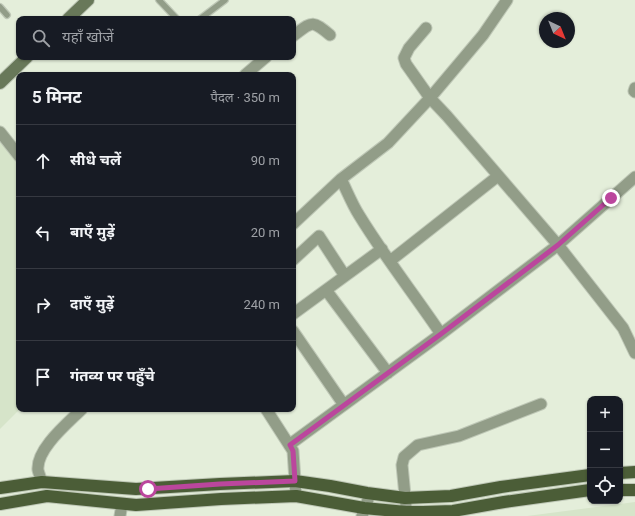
<!DOCTYPE html>
<html lang="hi">
<meta charset="utf-8">
<style>
body{margin:0;font-family:Roboto,"Noto Sans Devanagari",sans-serif;background:#242831;color:#f1f3f6}
.controls{position:absolute;right:12px;bottom:12px;display:grid;overflow:hidden;border-radius:8px;box-shadow:0 1px 3px #0004}
.controls button{width:36px;height:36px;display:grid;place-items:center;padding:0;border:0;border-bottom:1px solid #363941;background:#171b24;color:#f1f3f6;font:20px sans-serif}
.compass{position:absolute;left:539px;top:12px;width:36px;height:36px;border-radius:50%;background:#171b24;box-shadow:0 1px 3px #0004;rotate:137deg}
.stop{position:absolute;width:12px;height:12px;margin:-9px;border:3px solid #bb469d;border-radius:50%;background:#fff}
.stop.end{background:#bb469d;border-color:#fff;box-shadow:0 1px 4px #0008}
.list{margin:0;padding:0;list-style:none}
h2{display:flex;justify-content:space-between;align-items:center;height:52px;margin:0;padding:0 16px;font-size:17px}
h2 small{font-size:13px;font-weight:400;color:#9ea1a6}
.list li{display:grid;grid-template-columns:26px 1fr auto;gap:12px;align-items:center;box-sizing:border-box;height:72px;padding:0 16px;border-top:1px solid #363941}
.list b{display:block;font-size:15px;white-space:nowrap}
.list em{font-size:13px;font-style:normal;color:#9ea1a6}
.icon{flex:none;width:22px;height:22px;fill:none;stroke:currentColor;stroke-width:2;stroke-linecap:round;stroke-linejoin:round}
.map{position:relative;flex:none;width:635px;height:516px;overflow:hidden}
.search{position:absolute;background:#171b24;box-shadow:0 1px 3px #0004;left:16px;top:16px;width:280px;height:44px;display:flex;align-items:center;gap:10px;box-sizing:border-box;padding:0 14px;border-radius:8px;color:#9ea1a6;font-size:15px}
.panel{position:absolute;background:#171b24;box-shadow:0 1px 3px #0004;left:16px;top:72px;width:280px;height:340px;border-radius:8px}
.map>svg:first-child{display:block}
.built{fill:#d6e4c9}
.lines{fill:none;stroke-linecap:round;stroke-linejoin:round}
.lane-casing{stroke:#bec7b6;stroke-width:8}
.street-casing{stroke:#bec7b6;stroke-width:13}
.secondary-casing{stroke:#bec7b6;stroke-width:14}
.primary-casing{stroke:#bec7b6;stroke-width:14}
.lane{stroke:#929d88;stroke-width:5.5}
.street{stroke:#929d88;stroke-width:11}
.secondary{stroke:#687859;stroke-width:12}
.primary{stroke:#4b5d37;stroke-width:12}
.route{stroke:#bb469d;stroke-width:5}
</style>
<div class="map">
<svg width="635" height="516" viewBox="0 0 635 516">
<rect width="100%" height="100%" fill="#e4eeda"/>
<path class="built" d="M0 132 19 156V409H20L0 429Z
M635 502V516H527Z"/>
<g class="lines">
<g class="lane-casing">
<path id="lane" d="M159 0 177 19
M0 7 7 15
M200 19 225 0"/>
</g>
<g class="street-casing">
<path id="street" d="M426 28 409 48 404 58 406 64 430 98 447 116 558 245 623 328 635 353
M293 36C312 22 311 19 330 35
M245 75 266 57
M635 88 634 91 635 92
M0 132 19 156
M341 179C347 191 352 204 359 215 384 256 414 294 441 334
M293 224 341 179 388 143 430 98 483 35 507 0
M293 260 319 236 345 276
M390 261 498 176
M326 290 388 373
M293 314 382 249
M293 331 344 405
M266 409 293 451 296 496
M289 445 441 334 558 245 635 177
M42 482C41 479 39 474 38 470 36 449 68 423 82 409
M120 516 122 504
M362 516 370 494
M407 516 402 465 404 457 418 445 459 436 541 404"/>
</g>
<g class="secondary-casing">
<path id="secondary" d="M68 19 88 0
M0 83 27 57"/>
</g>
<g class="primary-casing">
<path id="primary" d="M620 473 635 472
M0 488 42 482 136 489 220 484 295 481 330 486 367 493 405 498 451 496 501 487 590 475
M620 490H635
M0 504 47 496 136 505 221 499 296 496 364 508 406 512H423L453 511 504 502 590 490"/>
</g>
<use href="#lane" class="lane"/>
<use href="#street" class="street"/>
<use href="#secondary" class="secondary"/>
<use href="#primary" class="primary"/>
</g>
<g class="lines">
<path class="route" d="M148 489 220 484 295 481 293 451 290 445 441 334 558 245 611 198"/>
</g>
</svg>
<div class="controls">
<button>+</button>
<button>−</button>
<button><svg class="icon" aria-label="locate" viewBox="0 0 24 24"><circle cx="12" cy="12" r="6"/><path d="M12 2v4M12 18v4M2 12h4M18 12h4"/></svg></button>
</div>
<svg class="compass" viewBox="-18 -18 36 36"><path d="M0-13l5 13h-10z" fill="#e53935"/><path d="M0 13l5-13h-10z" fill="#9ea1a6"/></svg>
<div class="stop" style="left:148px;top:489px"></div>
<div class="stop end" style="left:611px;top:198px"></div>
<div class="search"><svg class="icon" aria-label="search" viewBox="0 0 24 24"><circle cx="10" cy="10" r="6"/><path d="M15 15l6 6"/></svg>यहाँ खोजें</div>
<section class="panel">
<h2>5 मिनट<small>पैदल · 350 m</small></h2>
<ul class="list">
<li><svg class="icon" aria-label="ahead" viewBox="0 0 24 24"><path d="M12 20V5M6 11l6-6 6 6"/></svg><div><b>सीधे चलें</b></div><em>90 m</em></li>
<li><svg class="icon" aria-label="left" viewBox="0 0 24 24"><path d="M17 20v-9H6M10 6l-5 5 5 5"/></svg><div><b>बाएँ मुड़ें</b></div><em>20 m</em></li>
<li><svg class="icon" aria-label="right" viewBox="0 0 24 24"><path d="M7 20v-9h11M14 6l5 5-5 5"/></svg><div><b>दाएँ मुड़ें</b></div><em>240 m</em></li>
<li><svg class="icon" aria-label="arrive" viewBox="0 0 24 24"><path d="M6 21V4h12l-3 4 3 4H6"/></svg><div><b>गंतव्य पर पहुँचे</b></div></li>
</ul>
</section>
</div>
